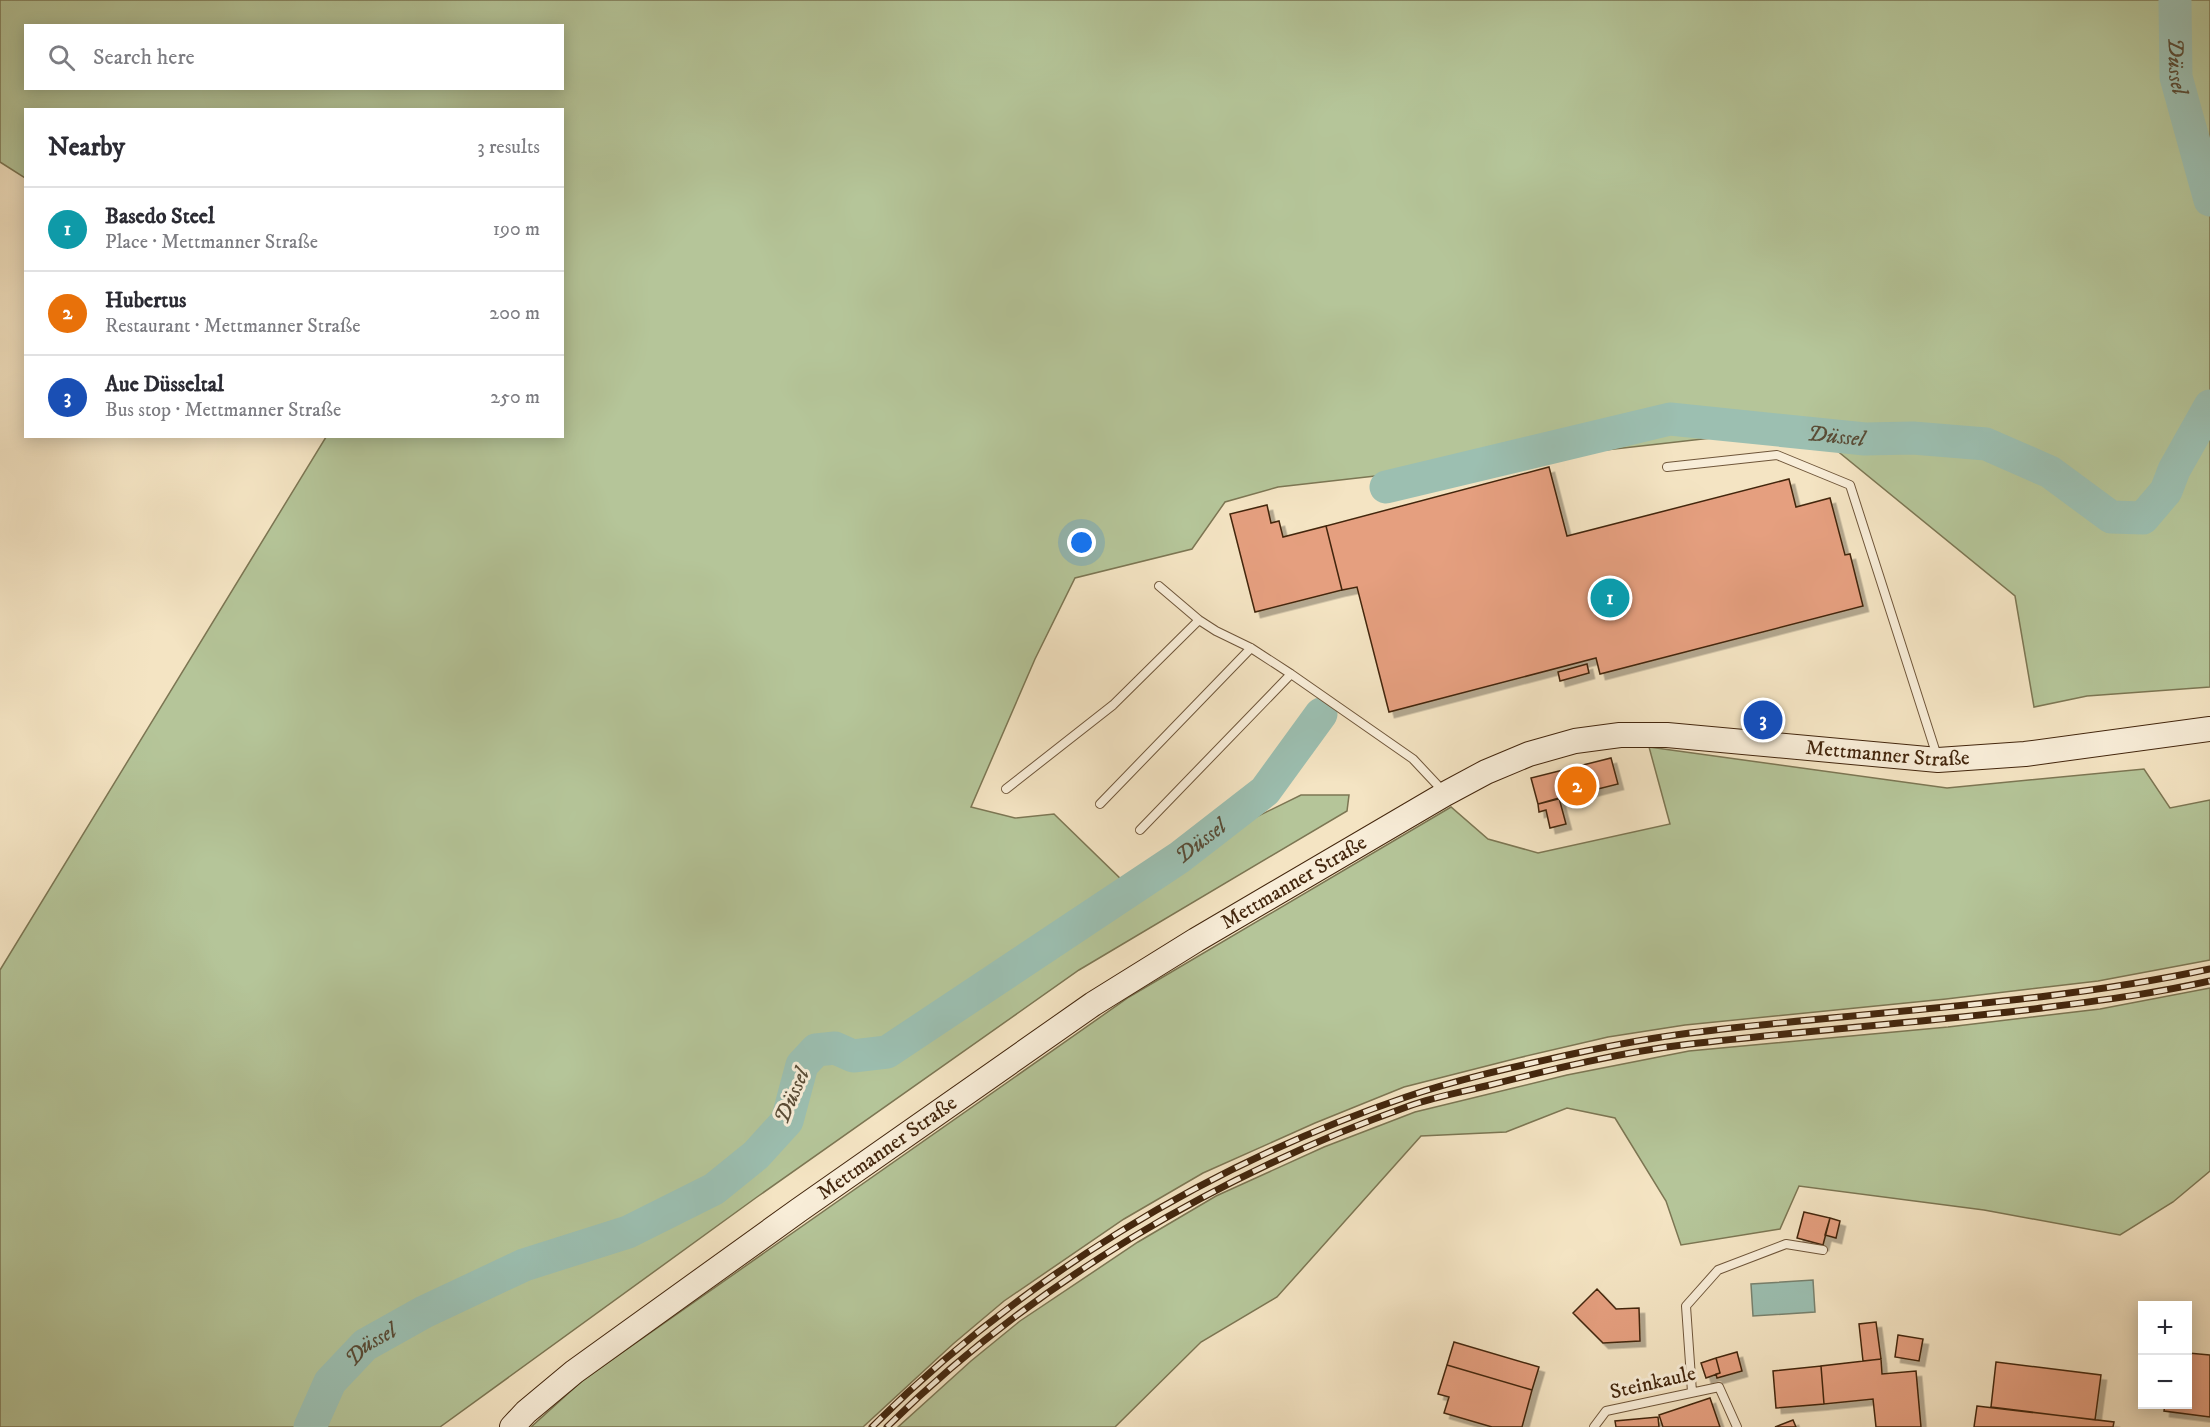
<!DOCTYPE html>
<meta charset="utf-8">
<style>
body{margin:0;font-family:"IM FELL DW Pica",serif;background:#f7f7f7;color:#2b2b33}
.controls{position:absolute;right:18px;bottom:18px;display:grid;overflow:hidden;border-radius:0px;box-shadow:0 3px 15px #0003}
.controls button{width:54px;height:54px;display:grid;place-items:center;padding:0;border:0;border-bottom:2px solid #e1e1e2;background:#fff;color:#2b2b33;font:30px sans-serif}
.you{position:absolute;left:1082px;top:543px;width:21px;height:21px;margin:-15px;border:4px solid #fff;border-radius:50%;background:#1a73e8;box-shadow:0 0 0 9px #1a73e833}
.badge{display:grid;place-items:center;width:39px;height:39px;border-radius:50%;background:#2563eb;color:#fff;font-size:20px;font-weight:700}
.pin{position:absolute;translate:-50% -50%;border:3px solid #fff;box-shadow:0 2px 6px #0006}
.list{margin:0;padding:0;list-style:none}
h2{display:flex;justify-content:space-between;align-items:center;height:78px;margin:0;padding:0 24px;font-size:26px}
h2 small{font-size:20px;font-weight:400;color:#7c7c81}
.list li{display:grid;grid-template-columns:39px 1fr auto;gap:18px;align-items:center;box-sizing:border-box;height:84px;padding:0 24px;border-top:2px solid #e1e1e2}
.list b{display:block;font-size:22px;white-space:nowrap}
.list p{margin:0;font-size:20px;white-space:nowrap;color:#7c7c81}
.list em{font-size:20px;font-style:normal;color:#7c7c81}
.icon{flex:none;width:33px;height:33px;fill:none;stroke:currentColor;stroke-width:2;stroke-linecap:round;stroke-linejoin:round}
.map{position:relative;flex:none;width:2210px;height:1427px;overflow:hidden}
.search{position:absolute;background:#fff;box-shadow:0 3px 15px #0003;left:24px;top:24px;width:540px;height:66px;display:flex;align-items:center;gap:15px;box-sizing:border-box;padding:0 21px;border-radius:0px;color:#7c7c81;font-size:22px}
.panel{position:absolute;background:#fff;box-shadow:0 3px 15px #0003;left:24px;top:108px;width:540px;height:330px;border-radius:0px}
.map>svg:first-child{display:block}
.green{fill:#b5c599;stroke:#7c7653;stroke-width:1.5;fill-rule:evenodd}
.water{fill:#9cbfb1;stroke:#78826f;stroke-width:1.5}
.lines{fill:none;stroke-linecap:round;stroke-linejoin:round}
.river{stroke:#9cbfb1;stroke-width:33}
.building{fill:#e59f7f;stroke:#43260d;stroke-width:1.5;filter:url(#shadow)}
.service-casing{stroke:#6f563a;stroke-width:10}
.secondary-casing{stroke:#43260d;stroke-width:26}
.service{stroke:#f8edd8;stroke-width:8}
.secondary{stroke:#f8edd8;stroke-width:24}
.rail-casing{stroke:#43260d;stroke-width:7}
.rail{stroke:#f8edd8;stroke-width:4.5;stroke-dasharray:14;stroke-linecap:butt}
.labels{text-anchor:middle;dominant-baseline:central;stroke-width:6;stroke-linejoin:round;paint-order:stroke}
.street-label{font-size:21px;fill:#43260d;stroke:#f8edd8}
.water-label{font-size:22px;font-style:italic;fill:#594c36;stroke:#f8edd8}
</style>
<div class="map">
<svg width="2210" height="1427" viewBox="0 0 2210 1427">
<defs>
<filter id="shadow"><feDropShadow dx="5.5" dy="5.5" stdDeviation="0" flood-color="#0004"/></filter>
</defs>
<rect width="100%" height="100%" fill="#f4e4c3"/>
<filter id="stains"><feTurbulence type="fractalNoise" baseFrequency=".00333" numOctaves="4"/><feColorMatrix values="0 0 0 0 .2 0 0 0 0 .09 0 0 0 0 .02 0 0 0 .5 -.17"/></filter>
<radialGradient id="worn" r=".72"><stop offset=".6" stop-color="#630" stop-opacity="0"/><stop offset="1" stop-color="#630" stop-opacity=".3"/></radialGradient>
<path class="green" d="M0 0H2210V687L2087 696 2034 707 2015 596 1808 427 1278 487 1225 502 1192 549 1075 578 1035 659 971 807 1015 818 1054 814 1124 882 1301 795H1349L1347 811 1079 970 757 1197 440 1427H0V970L326 437 562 436V110H26L25 178 0 162ZM26 26H562V88H26Z
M1649 747 1947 788 2144 769 2170 808 2210 800V960L2098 981 1946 999 1685 1025 1608 1037 1518 1058 1404 1087 1315 1123 1203 1173 1124 1219 1004 1301 953 1344 863 1427H531L583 1380 1129 997 1451 807 1488 839 1538 853 1670 824Z
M2210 988V1171L2173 1202 2120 1235 1984 1210 1799 1186 1780 1229 1681 1245 1666 1201 1615 1118 1567 1108 1506 1132 1421 1136 1277 1297 1201 1342 1115 1427H898L971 1361 1020 1321 1138 1242 1216 1196 1324 1147 1415 1112 1567 1075 1689 1051 1948 1027 2100 1009Z"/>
<path class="water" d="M1813 1280 1815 1312 1753 1316 1751 1284Z"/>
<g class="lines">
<g class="river">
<path id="s1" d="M2175 0 2176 77 2210 200"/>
<path id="s2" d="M1386 487 1670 419 1865 439 1913 438 1986 444 2050 472 2111 517 2143 518 2166 491 2174 470 2210 406"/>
<path id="s3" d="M310 1427 330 1382 365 1345 424 1312 524 1265 628 1232 714 1189 756 1155 787 1121 802 1065 816 1050 835 1048 853 1056 887 1052 1180 857 1265 791 1321 714"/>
</g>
</g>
<path class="building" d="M1549 467 1567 536 1789 479 1796 507 1830 498 1845 555 1850 554 1863 606 1600 674 1596 658 1389 712 1357 587 1342 590 1326 526Z
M1267 505 1271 523 1279 521 1283 537 1326 526 1342 590 1255 612 1230 514Z
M1587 664 1589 673 1560 681 1558 672Z
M1611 758 1618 784 1538 804 1531 778Z
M1559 798 1566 824 1550 828 1546 810 1539 812 1538 804Z
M1804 1212 1830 1218 1823 1245 1797 1238Z
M1830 1218 1840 1221 1836 1238 1825 1235Z
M1597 1289 1616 1309 1639 1308 1640 1341 1603 1343 1573 1313Z
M1876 1322 1881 1359 1863 1361 1859 1324Z
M1898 1335 1923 1339 1919 1361 1895 1357Z
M1454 1342 1539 1367 1532 1390 1447 1365Z
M1737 1352 1742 1371 1717 1378 1716 1374 1720 1373 1716 1358Z
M2188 1353 2210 1355V1417L2164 1411 2165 1404H2188Z
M1716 1358 1720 1373 1706 1378 1701 1363Z
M1881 1359 1882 1374 1916 1371 1921 1427H1876L1873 1399 1824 1404 1821 1366Z
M1996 1362 2101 1375 2095 1420 1991 1407Z
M1447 1365 1532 1390 1522 1427H1492L1444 1413 1449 1397 1438 1394Z
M1821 1366 1824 1404 1776 1408 1773 1371Z
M1710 1398 1720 1427H1663L1659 1415Z
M1977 1406 2114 1422 2113 1427H1974Z
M1658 1417 1659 1427H1616L1615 1421Z
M1793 1420 1796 1427H1775Z"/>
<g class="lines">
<g class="service-casing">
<path id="service" d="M1667 467 1777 455 1850 485 1937 756
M1159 586 1199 620 1216 631 1251 648 1291 674 1413 759 1443 791
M1006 789 1113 705 1199 620
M1100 804 1251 648
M1140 830 1291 674
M1692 1392 1686 1306 1718 1270 1786 1244 1823 1250
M1594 1427 1606 1411 1719 1387 1737 1427"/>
</g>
<g class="secondary-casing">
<g id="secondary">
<path id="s4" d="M512 1427 526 1412 574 1372 799 1210 1093 1004 1196 940 1445 794 1486 772 1529 754 1575 741 1620 735H1667L1938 760 2025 754 2210 729"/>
</g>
</g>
<use href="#service" class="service"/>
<use href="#secondary" class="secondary"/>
<g class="rail-casing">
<path id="rail" d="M872 1427C1021 1278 1207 1165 1406 1097 1459 1079 1514 1067 1568 1055 1609 1046 1649 1038 1690 1033 1863 1011 2039 1006 2210 969
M887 1427C1033 1283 1217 1175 1409 1106 1434 1097 1461 1092 1486 1086 1553 1069 1621 1052 1690 1044 1802 1031 1914 1023 2026 1010 2087 1002 2149 995 2210 981"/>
</g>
<use href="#rail" class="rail"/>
</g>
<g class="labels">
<g class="street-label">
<text stroke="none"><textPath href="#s4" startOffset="1584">Mettmanner Straße</textPath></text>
<text stroke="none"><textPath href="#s4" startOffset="954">Mettmanner Straße</textPath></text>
<text stroke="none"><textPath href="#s4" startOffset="468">Mettmanner Straße</textPath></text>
<text transform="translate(1653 1383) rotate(-13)">Steinkaule</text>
</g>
<g class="water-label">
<text stroke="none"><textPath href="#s1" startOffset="66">Düssel</textPath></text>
<text stroke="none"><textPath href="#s2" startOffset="459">Düssel</textPath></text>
<text stroke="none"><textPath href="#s3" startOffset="1113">Düssel</textPath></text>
<text transform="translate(792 1096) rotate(-67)">Düssel</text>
<text stroke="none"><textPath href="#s3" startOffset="105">Düssel</textPath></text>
</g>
</g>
<rect width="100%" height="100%" filter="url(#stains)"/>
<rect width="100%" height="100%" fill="url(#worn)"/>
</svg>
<div class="controls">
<button>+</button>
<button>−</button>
</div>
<div class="you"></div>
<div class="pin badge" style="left:1610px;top:598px;background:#0f9aa8">1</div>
<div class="pin badge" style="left:1577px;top:786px;background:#e8710a">2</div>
<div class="pin badge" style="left:1763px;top:720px;background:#1a4fb4">3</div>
<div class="search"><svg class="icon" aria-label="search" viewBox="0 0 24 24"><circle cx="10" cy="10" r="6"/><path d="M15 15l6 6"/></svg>Search here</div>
<section class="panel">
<h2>Nearby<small>3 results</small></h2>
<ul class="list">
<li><span class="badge" style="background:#0f9aa8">1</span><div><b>Basedo Steel</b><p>Place · Mettmanner Straße</p></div><em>190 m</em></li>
<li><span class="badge" style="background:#e8710a">2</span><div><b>Hubertus</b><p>Restaurant · Mettmanner Straße</p></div><em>200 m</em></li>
<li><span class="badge" style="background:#1a4fb4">3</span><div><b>Aue Düsseltal</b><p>Bus stop · Mettmanner Straße</p></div><em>250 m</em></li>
</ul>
</section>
</div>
